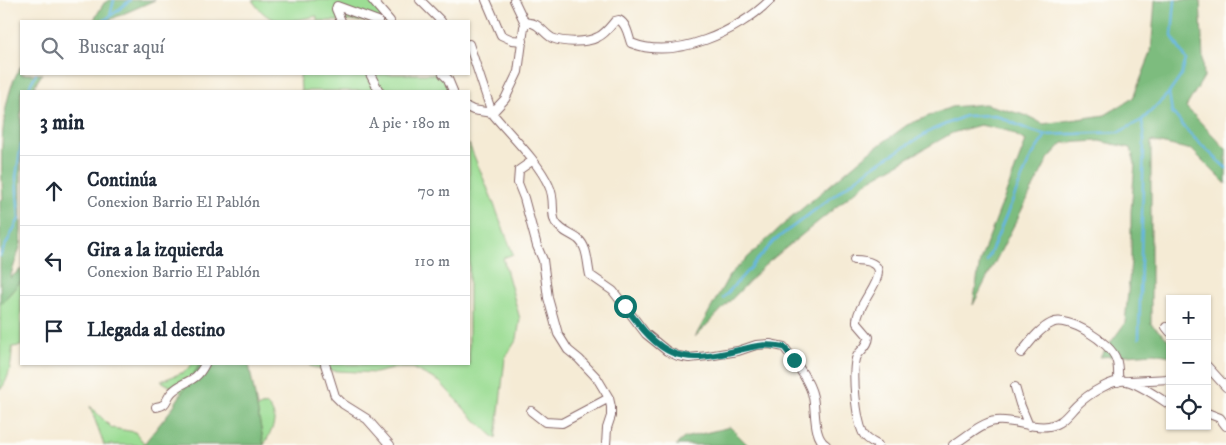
<!DOCTYPE html>
<html lang="es">
<meta charset="utf-8">
<style>
body{margin:0;font-family:"IM FELL DW Pica",serif;background:#f2f2f3;color:#1f2937}
.controls{position:absolute;right:15px;bottom:15px;display:grid;overflow:hidden;border-radius:0px;box-shadow:0 1px 4px #0004}
.controls button{width:45px;height:45px;display:grid;place-items:center;padding:0;border:0;border-bottom:1px solid #e0e1e3;background:#fff;color:#1f2937;font:25px sans-serif}
.stop{position:absolute;width:15px;height:15px;margin:-11px;border:4px solid #0f766e;border-radius:50%;background:#fff}
.stop.end{background:#0f766e;border-color:#fff;box-shadow:0 1px 5px #0008}
.list{margin:0;padding:0;list-style:none}
h2{display:flex;justify-content:space-between;align-items:center;height:65px;margin:0;padding:0 20px;font-size:21px}
h2 small{font-size:16px;font-weight:400;color:#747a83}
.list li{display:grid;grid-template-columns:32px 1fr auto;gap:15px;align-items:center;box-sizing:border-box;height:70px;padding:0 20px;border-top:1px solid #e0e1e3}
.list b{display:block;font-size:19px;white-space:nowrap}
.list p{margin:0;font-size:16px;white-space:nowrap;color:#747a83}
.list em{font-size:16px;font-style:normal;color:#747a83}
.icon{flex:none;width:28px;height:28px;fill:none;stroke:currentColor;stroke-width:2;stroke-linecap:round;stroke-linejoin:round}
.map{position:relative;flex:none;width:1226px;height:445px;overflow:hidden}
.search{position:absolute;background:#fff;box-shadow:0 1px 4px #0004;left:20px;top:20px;width:450px;height:55px;display:flex;align-items:center;gap:12px;box-sizing:border-box;padding:0 18px;border-radius:0px;color:#747a83;font-size:19px}
.panel{position:absolute;background:#fff;box-shadow:0 1px 4px #0004;left:20px;top:90px;width:450px;height:275px;border-radius:0px}
.map>svg:first-child{display:block}
.green{fill:#9cdd94;stroke:#737e60}
.forest{fill:#7dbc7e;stroke:#646e54}
.lines{fill:none;stroke-linecap:round;stroke-linejoin:round}
.stream{stroke:#65b6e0;stroke-width:2.5}
.minor-casing{stroke:#866666;stroke-width:10}
.minor{stroke:#fff;stroke-width:8}
.route{stroke:#0f766e;stroke-width:6}
</style>
<div class="map">
<svg width="1226" height="445" viewBox="0 0 1226 445">
<rect width="100%" height="100%" fill="#fdfcf7"/>
<filter id="ink" filterUnits="userSpaceOnUse"><feTurbulence type="fractalNoise" baseFrequency=".02" numOctaves="2"/><feDisplacementMap in="SourceGraphic" scale="10" xChannelSelector="R" yChannelSelector="G"/><feConvolveMatrix kernelMatrix="1 2 1 2 8 2 1 2 1" color-interpolation-filters="sRGB"/></filter>
<filter id="wash" filterUnits="userSpaceOnUse"><feTurbulence type="fractalNoise" baseFrequency=".0096" numOctaves="4" result="noise"/><feDisplacementMap in="SourceGraphic" scale="20" xChannelSelector="R" yChannelSelector="G"/><feGaussianBlur stdDeviation="1.12" result="paint"/><feColorMatrix in="noise" values="0 0 0 0 0 0 0 0 0 0 0 0 0 0 0 0 0 1.4 0 .05"/><feComposite in="paint" operator="in"/></filter>
<g filter="url(#wash)">
<rect width="100%" height="100%" fill="#f5ebd5"/>
<path class="green" d="M252 0H374L391 21H317V16C288 21 272 29 252 0Z
M300 74H441L449 91H301Z
M469 144 492 199 513 254 503 258 520 319 517 339 505 358 496 439 469 414 440 382 412 368H396L375 373 321 370 310 366 309 364H469Z
M21 281V346L12 347C12 361 10 379 0 390V305Z
M192 364H200L182 393 161 381 184 372Z
M266 404C281 417 272 430 264 445L257 408Z
M90 406 112 428 135 432 144 443 143 445H104Z"/>
<path class="forest" d="M109 0H155L107 21H93L104 3Z
M1155 0H1200L1204 77 1186 107 1226 149V184L1192 150 1151 141V324L1170 341V356L1154 353 1100 357 1125 323 1131 261V211L1135 164 1131 148 1099 141 1063 143 1048 159 973 305 980 261 1026 141 1008 131 980 125 952 133 868 181 765 265 695 337 730 274 785 223 867 154 907 125 951 107 985 104 1028 116 1043 124 1105 115 1133 98 1151 53Z
M21 66V74H42L35 85V91H21V244L10 278 21 269V281L0 305V200L3 199C0 160 0 98 21 66Z
M200 364H249L264 445H143L171 410Z
M730 427 748 445H676L684 438Z"/>
<g class="lines">
<path class="stream" d="M110 16 114 0
M103 21 116 12 130 0
M29 91 30 85 36 74
M1169 93 1172 112 1190 134 1226 168
M0 256 19 219 16 177 21 145
M987 261 1031 157 1046 135
M723 298 775 240 872 167 932 130 965 116 995 115 1029 130 1046 135 1119 132 1142 120 1169 93 1181 76 1186 60 1172 36 1175 0
M1139 338 1144 140 1142 120"/>
</g>
</g>
<g filter="url(#ink)">
<g class="lines">
<g class="minor-casing">
<path id="minor" d="M372 0 390 21
M420 0 441 21
M486 0 501 35 512 40 523 41
M514 0 525 23
M341 21 336 9 337 6 378 21
M469 44 492 113 505 99 518 72 524 27 526 23C538 21 543 33 552 38 564 43 587 43 598 37 605 34 610 27 615 21L619 20C627 24 628 35 631 43 675 61 739 31 770 0
M370 74 379 91
M443 74 448 79 453 91
M469 108 473 110 492 113C510 135 538 161 549 186 556 199 550 215 556 223 561 231 571 234 578 239 588 247 587 263 590 275L613 291 646 334 667 351 678 356 689 358 708 356 738 351 756 345 770 344 784 347C794 360 810 381 813 397 816 411 813 437 826 445
M532 161 519 170 518 183 524 198 537 246 543 260 548 298 558 334 568 350 579 359 597 378 609 398 611 407V416L607 428 606 445
M854 260C907 261 855 300 857 323L869 337C868 349 858 350 856 359 852 375 856 418 863 433 865 438 872 442 878 445
M1166 327 1170 332
M1021 353C1030 342 1039 329 1052 323 1068 315 1111 343 1116 359 1119 366 1118 375 1118 382
M325 364 335 396 343 404 367 419 390 445
M1207 366 1226 387
M1129 381 1170 379
M1015 387 1020 404 1029 426
M156 407C169 405 165 399 172 392 185 379 195 384 205 364
M531 411 545 422 562 423 609 398
M1207 413 1220 418 1226 426
M953 445C965 438 982 422 996 421 1014 419 1031 429 1049 426 1062 424 1068 414 1076 406 1087 395 1115 376 1130 382 1144 387 1158 397 1170 405"/>
</g>
<use href="#minor" class="minor"/>
</g>
</g>
<g class="lines" filter="url(#ink)">
<path class="route" d="M625 306C661 356 677 366 739 350 757 346 765 343 784 347L794 360"/>
</g>
</svg>
<div class="controls">
<button>+</button>
<button>−</button>
<button><svg class="icon" aria-label="locate" viewBox="0 0 24 24"><circle cx="12" cy="12" r="6"/><path d="M12 2v4M12 18v4M2 12h4M18 12h4"/></svg></button>
</div>
<div class="stop" style="left:625px;top:306px"></div>
<div class="stop end" style="left:794px;top:360px"></div>
<div class="search"><svg class="icon" aria-label="search" viewBox="0 0 24 24"><circle cx="10" cy="10" r="6"/><path d="M15 15l6 6"/></svg>Buscar aquí</div>
<section class="panel">
<h2>3 min<small>A pie · 180 m</small></h2>
<ul class="list">
<li><svg class="icon" aria-label="ahead" viewBox="0 0 24 24"><path d="M12 20V5M6 11l6-6 6 6"/></svg><div><b>Continúa</b><p>Conexion Barrio El Pablón</p></div><em>70 m</em></li>
<li><svg class="icon" aria-label="left" viewBox="0 0 24 24"><path d="M17 20v-9H6M10 6l-5 5 5 5"/></svg><div><b>Gira a la izquierda</b><p>Conexion Barrio El Pablón</p></div><em>110 m</em></li>
<li><svg class="icon" aria-label="arrive" viewBox="0 0 24 24"><path d="M6 21V4h12l-3 4 3 4H6"/></svg><div><b>Llegada al destino</b></div></li>
</ul>
</section>
</div>
